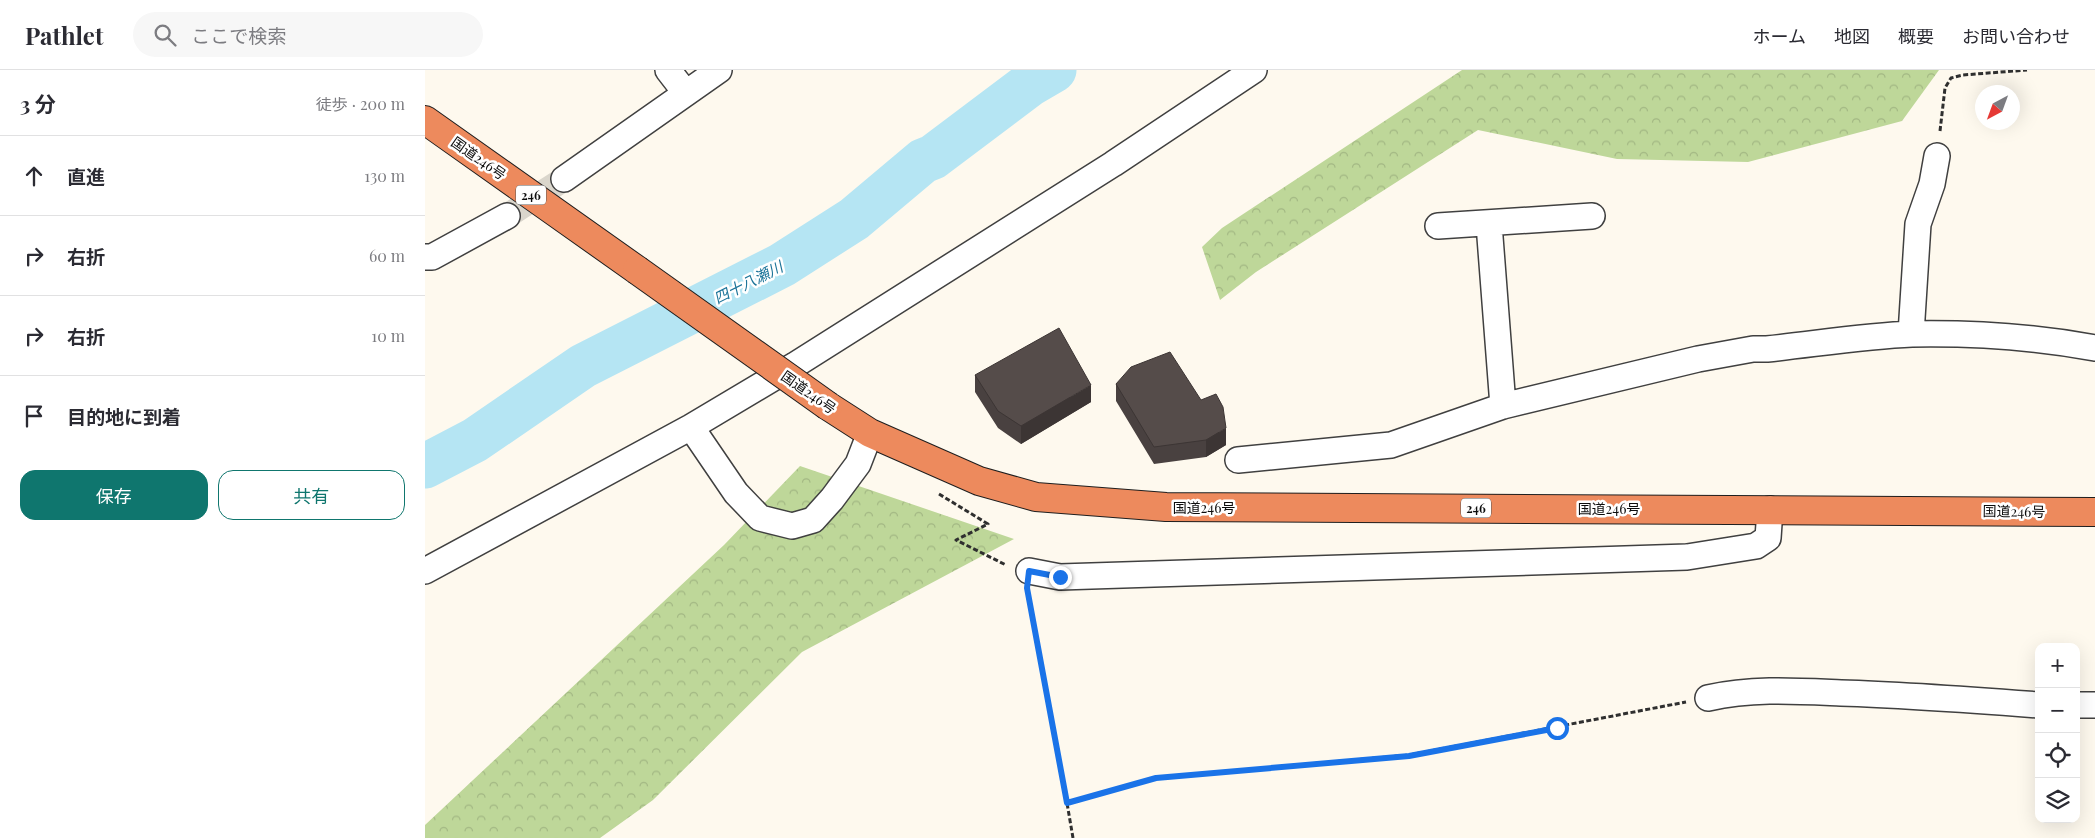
<!DOCTYPE html>
<html lang="ja">
<meta charset="utf-8">
<style>
body{margin:0;font-family:"Playfair Display","Noto Sans JP",serif;background:#f7f7f7;color:#2b2b33}
.controls{position:absolute;right:15px;bottom:15px;display:grid;overflow:hidden;border-radius:10px;box-shadow:0 5px 20px #0002}
.controls button{width:45px;height:45px;display:grid;place-items:center;padding:0;border:0;border-bottom:1px solid #e1e1e2;background:#fff;color:#2b2b33;font:25px sans-serif}
.compass{position:absolute;left:1550px;top:15px;width:45px;height:45px;border-radius:50%;background:#fff;box-shadow:0 5px 20px #0002;rotate:221deg}
.stop{position:absolute;width:15px;height:15px;margin:-11px;border:4px solid #1a73e8;border-radius:50%;background:#fff}
.stop.end{background:#1a73e8;border-color:#fff;box-shadow:0 1px 5px #0008}
.list{margin:0;padding:0;list-style:none}
h2{display:flex;justify-content:space-between;align-items:center;height:65px;margin:0;padding:0 20px;font-size:21px}
h2 small{font-size:16px;font-weight:400;color:#7c7c81}
.list li{display:grid;grid-template-columns:32px 1fr auto;gap:15px;align-items:center;box-sizing:border-box;height:80px;padding:0 20px;border-top:1px solid #e1e1e2}
.list b{display:block;font-size:19px;white-space:nowrap}
.list em{font-size:16px;font-style:normal;color:#7c7c81}
.actions{display:flex;gap:10px;padding:15px 20px}
.actions a{flex:1;padding:11px 0;border:1px solid #0f766e;border-radius:15px;text-align:center;font-size:18px;color:#0f766e}
.actions .main{background:#0f766e;color:#fff}
.icon{flex:none;width:28px;height:28px;fill:none;stroke:currentColor;stroke-width:2;stroke-linecap:round;stroke-linejoin:round}
.map{position:relative;flex:none;width:1670px;height:768px;overflow:hidden}
header{display:flex;align-items:center;gap:30px;box-sizing:border-box;height:70px;padding:0 25px;background:#fff;border-bottom:1px solid #e1e1e2}
header strong{font-size:24px}
nav{display:flex;gap:28px;margin-inline-start:auto;font-size:18px}
.search{width:350px;height:45px;background:#f7f7f7;display:flex;align-items:center;gap:12px;box-sizing:border-box;padding:0 18px;border-radius:28px;color:#7c7c81;font-size:19px}
main{display:flex}
aside{flex:1;background:#fff}
.map>svg:first-child{display:block}
.forest{fill:url(#forest-crowns)}
.lines{fill:none;stroke-linecap:round;stroke-linejoin:round}
.river{stroke:#b5e5f3;stroke-width:45}
.minor-tunnel{stroke:#dad6cc;stroke-width:25;stroke-dasharray:25 12;stroke-linecap:butt}
.minor-casing{stroke:#404040;stroke-width:28}
.highway-casing{stroke:#1e1e1e;stroke-width:30}
.path{stroke:#2f2f2f;stroke-width:3;stroke-dasharray:5 2.5;stroke-linecap:butt}
.minor{stroke:#fff;stroke-width:25}
.highway{stroke:#ed8a5d;stroke-width:28}
.highway-bridge-casing{stroke:#1e1e1e;stroke-width:30;stroke-linecap:butt}
.highway-bridge{stroke:#ed8a5d;stroke-width:28}
.wall{fill:#494140}
.shaded-wall{fill:#3c3534}
.building{fill:#554c4a;stroke:#3c3534}
.route{stroke:#1a73e8;stroke-width:6}
.labels{text-anchor:middle;dominant-baseline:central;stroke-width:5;stroke-linejoin:round;paint-order:stroke}
.shield{fill:#fff;stroke:#565656;stroke-width:1}
.shield-label{font-size:12px;font-weight:bold;fill:#0d0d0d}
.street-label{font-size:14px;fill:#0d0d0d;stroke:#fff}
.water-label{font-size:15px;font-style:italic;fill:#1c7499;stroke:#fff}
</style>
<header>
<strong>Pathlet</strong>
<div class="search"><svg class="icon" aria-label="search" viewBox="0 0 24 24"><circle cx="10" cy="10" r="6"/><path d="M15 15l6 6"/></svg>ここで検索</div>
<nav><a>ホーム</a><a>地図</a><a>概要</a><a>お問い合わせ</a></nav>
</header>
<main>
<aside>
<h2>3 分<small>徒歩 · 200 m</small></h2>
<ul class="list">
<li><svg class="icon" aria-label="ahead" viewBox="0 0 24 24"><path d="M12 20V5M6 11l6-6 6 6"/></svg><div><b>直進</b></div><em>130 m</em></li>
<li><svg class="icon" aria-label="right" viewBox="0 0 24 24"><path d="M7 20v-9h11M14 6l5 5-5 5"/></svg><div><b>右折</b></div><em>60 m</em></li>
<li><svg class="icon" aria-label="right" viewBox="0 0 24 24"><path d="M7 20v-9h11M14 6l5 5-5 5"/></svg><div><b>右折</b></div><em>10 m</em></li>
<li><svg class="icon" aria-label="arrive" viewBox="0 0 24 24"><path d="M6 21V4h12l-3 4 3 4H6"/></svg><div><b>目的地に到着</b></div></li>
</ul>
<div class="actions"><a class="main">保存</a><a>共有</a></div>
</aside>
<div class="map">
<svg width="1670" height="768" viewBox="0 0 1670 768">
<defs>
<pattern id="forest-crowns" width="20" height="18" patternUnits="userSpaceOnUse" patternTransform="scale(1.25)"><rect width="20" height="18" fill="#bed799"/><path d="M2 6a3 3 0 1 1 6 0M12 15a3 3 0 1 1 6 0" fill="none" stroke="#a2b783"/></pattern>
</defs>
<rect width="100%" height="100%" fill="#fef9ee"/>
<path class="forest" d="M1037 0H1514L1477 51 1323 92 1192 89 1053 60 831 202 795 230 777 177 797 158Z
M375 396 589 469 377 582 228 730 175 768H0V755L299 475Z"/>
<g class="lines">
<path class="river" d="M0 396 50 370 158 296 357 195 429 149 498 91 508 87 605 14 629 0"/>
<path class="minor-tunnel" d="M82 146 139 109"/>
<g class="minor-casing">
<path id="minor" d="M243 0 260 22
M139 109 294 0
M1064 154 1078 336
M1013 156 1167 146
M0 187H7L82 146
M1486 264 1493 154 1507 114 1512 86
M266 357 311 423 335 448 367 456 388 450 407 429 433 394 445 363
M813 390 966 375 1078 336 1273 289 1328 279H1342C1390 274 1439 266 1487 264 1547 263 1611 267 1670 278
M0 501 266 357 370 295 688 94 829 0
M604 501 635 507 1262 487 1331 476 1343 468 1345 439
M1283 628C1328 618 1371 621 1416 623 1482 625 1548 630 1614 635
M1651 635H1670"/>
</g>
<g class="highway-casing">
<path id="highway" d="M0 50 212 200
M403 336 445 363 554 411 611 427 741 437 1670 442"/>
</g>
<path class="path" d="M1515 61 1520 18 1526 8 1538 5 1602 0
M514 424 563 454 531 470 581 495
M603 526 642 733
M648 768 642 733 731 708 984 685 1261 632"/>
<use href="#minor" class="minor"/>
<use href="#highway" class="highway"/>
<g class="highway-bridge-casing">
<path id="highway-bridge" d="M212 200 403 336"/>
</g>
<use href="#highway-bridge" class="highway-bridge"/>
</g>
<path class="wall" d="M550 305 666 332 596 374 573 358 550 322Z
M691 314 776 330 801 375 781 387 729 394 691 331Z"/>
<path class="shaded-wall" d="M666 315V332L596 374V356Z
M801 358V375L781 387V370Z"/>
<path class="building" d="M634 258 666 315 596 356 573 341 550 305Z
M745 282 776 330 791 324 798 337 801 358 781 370 729 377 691 314 706 297Z"/>
<g class="lines">
<path class="route" d="M635 507 604 501 602 518 642 733 731 708 984 686 1132 658"/>
</g>
<g class="labels">
<g class="shield">
<rect x="91" y="115.5" width="30" height="19" rx="4"/>
<rect x="1036" y="428.5" width="30" height="19" rx="4"/>
</g>
<g class="shield-label">
<text x="106" y="125">246</text>
<text x="1051" y="438">246</text>
</g>
<g class="street-label">
<text transform="translate(54 88) rotate(35)">国道246号</text>
<text transform="translate(384 322) rotate(35)">国道246号</text>
<text x="779" y="437">国道246号</text>
<text x="1184" y="438">国道246号</text>
<text transform="translate(1589 441) rotate(1)">国道246号</text>
</g>
<g class="water-label">
<text transform="translate(323 212) rotate(-27)">四十八瀬川</text>
</g>
</g>
</svg>
<div class="controls">
<button>+</button>
<button>−</button>
<button><svg class="icon" aria-label="locate" viewBox="0 0 24 24"><circle cx="12" cy="12" r="6"/><path d="M12 2v4M12 18v4M2 12h4M18 12h4"/></svg></button>
<button><svg class="icon" aria-label="layers" viewBox="0 0 24 24"><path d="M12 4l9 5-9 5-9-5zM3 14l9 5 9-5"/></svg></button>
</div>
<svg class="compass" viewBox="-18 -18 36 36"><path d="M0-13l5 13h-10z" fill="#e53935"/><path d="M0 13l5-13h-10z" fill="#7c7c81"/></svg>
<div class="stop" style="left:1132px;top:658px"></div>
<div class="stop end" style="left:635px;top:507px"></div>
</div>
</main>
